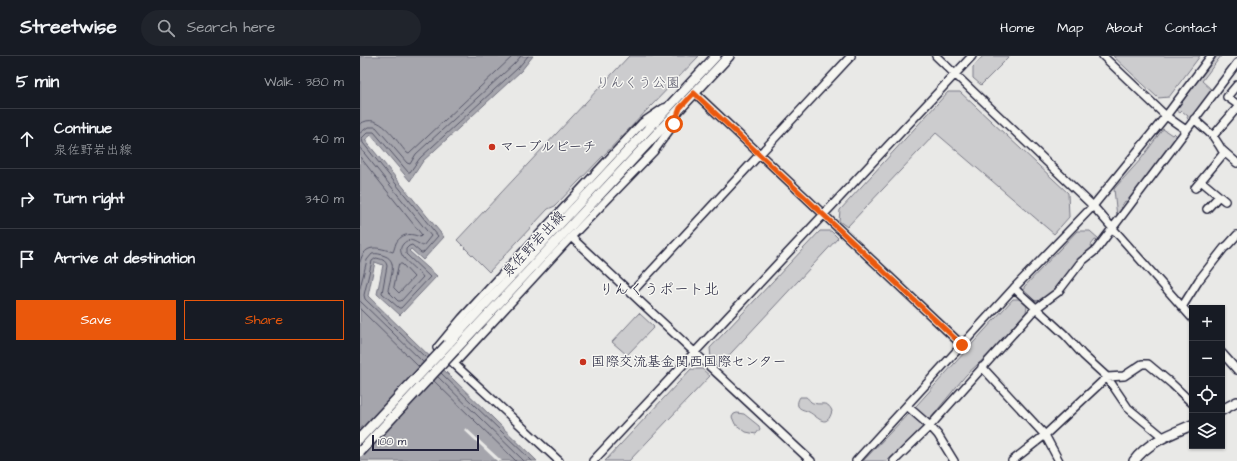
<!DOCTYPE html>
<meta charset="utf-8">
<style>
body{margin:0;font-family:"Architects Daughter","Klee One",sans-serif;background:#20242c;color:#f1f3f6}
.controls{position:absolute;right:12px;bottom:12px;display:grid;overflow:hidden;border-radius:0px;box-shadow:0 1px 3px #0004}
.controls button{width:36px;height:36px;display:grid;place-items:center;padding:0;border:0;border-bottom:1px solid #363941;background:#171b24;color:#f1f3f6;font:20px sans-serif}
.scale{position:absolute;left:12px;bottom:10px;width:107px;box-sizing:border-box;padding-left:4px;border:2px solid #22223b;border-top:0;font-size:11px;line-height:14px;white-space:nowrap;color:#22223b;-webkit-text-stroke:3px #f6f6f2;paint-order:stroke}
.stop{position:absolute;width:12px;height:12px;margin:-9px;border:3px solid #ea580c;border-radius:50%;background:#fff}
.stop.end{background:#ea580c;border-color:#fff;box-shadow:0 1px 4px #0008}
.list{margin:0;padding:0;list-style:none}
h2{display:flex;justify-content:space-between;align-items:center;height:52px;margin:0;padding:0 16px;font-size:17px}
h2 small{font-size:13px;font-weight:400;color:#9ea1a6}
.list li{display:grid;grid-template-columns:26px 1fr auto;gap:12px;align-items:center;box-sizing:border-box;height:60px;padding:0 16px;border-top:1px solid #363941}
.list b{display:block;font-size:15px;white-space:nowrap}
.list p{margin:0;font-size:13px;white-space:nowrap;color:#9ea1a6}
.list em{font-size:13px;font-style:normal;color:#9ea1a6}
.actions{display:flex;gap:8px;padding:12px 16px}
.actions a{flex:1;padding:9px 0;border:1px solid #ea580c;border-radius:0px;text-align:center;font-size:14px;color:#ea580c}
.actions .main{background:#ea580c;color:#fff}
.icon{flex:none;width:22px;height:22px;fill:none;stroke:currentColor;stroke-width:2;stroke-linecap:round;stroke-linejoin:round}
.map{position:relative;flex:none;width:877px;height:405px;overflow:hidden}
header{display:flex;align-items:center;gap:24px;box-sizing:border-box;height:56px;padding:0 20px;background:#171b24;border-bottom:1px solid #363941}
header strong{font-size:19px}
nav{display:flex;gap:22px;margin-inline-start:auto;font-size:14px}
.search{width:280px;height:36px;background:#20242c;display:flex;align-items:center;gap:10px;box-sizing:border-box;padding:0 14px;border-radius:22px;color:#9ea1a6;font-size:15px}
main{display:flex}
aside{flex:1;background:#171b24}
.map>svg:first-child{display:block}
.green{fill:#ccccce;stroke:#777784}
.water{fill:#a5a5ac;stroke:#71717f}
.pier{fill:#e9e9e7}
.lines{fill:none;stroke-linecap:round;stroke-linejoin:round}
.shore{stroke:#565668;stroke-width:1}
.minor-casing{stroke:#22223b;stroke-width:10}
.major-casing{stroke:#22223b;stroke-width:12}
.minor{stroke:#f6f6f2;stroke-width:7}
.major{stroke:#f6f6f2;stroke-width:9}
.major-bridge-casing{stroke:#22223b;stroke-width:12;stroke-linecap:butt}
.major-bridge{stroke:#f6f6f2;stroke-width:9}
.route{stroke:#ea580c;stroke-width:5}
.poi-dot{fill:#c8321e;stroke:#f6f6f2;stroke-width:1.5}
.labels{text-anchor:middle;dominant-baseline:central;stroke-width:3;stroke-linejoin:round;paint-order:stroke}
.park-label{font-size:14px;fill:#555567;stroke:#f6f6f2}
.poi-label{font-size:14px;fill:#22223b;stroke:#f6f6f2;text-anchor:start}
.street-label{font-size:14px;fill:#22223b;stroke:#f6f6f2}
.neighbourhood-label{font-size:15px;fill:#22223b;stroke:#f6f6f2}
</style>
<header>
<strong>Streetwise</strong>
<div class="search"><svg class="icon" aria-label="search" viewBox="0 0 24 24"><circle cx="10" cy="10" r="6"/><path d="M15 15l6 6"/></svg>Search here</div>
<nav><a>Home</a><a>Map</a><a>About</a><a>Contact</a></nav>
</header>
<main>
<aside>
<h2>5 min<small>Walk · 380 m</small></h2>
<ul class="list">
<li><svg class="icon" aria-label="ahead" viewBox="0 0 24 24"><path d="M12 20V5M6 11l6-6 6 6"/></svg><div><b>Continue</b><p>泉佐野岩出線</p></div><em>40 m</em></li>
<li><svg class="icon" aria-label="right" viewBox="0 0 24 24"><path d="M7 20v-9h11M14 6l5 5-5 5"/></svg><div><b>Turn right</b></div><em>340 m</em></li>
<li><svg class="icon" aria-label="arrive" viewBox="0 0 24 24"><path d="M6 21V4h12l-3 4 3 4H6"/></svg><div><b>Arrive at destination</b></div></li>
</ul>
<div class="actions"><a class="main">Save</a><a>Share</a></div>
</aside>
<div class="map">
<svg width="877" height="405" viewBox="0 0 877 405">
<rect width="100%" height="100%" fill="#e9e9e7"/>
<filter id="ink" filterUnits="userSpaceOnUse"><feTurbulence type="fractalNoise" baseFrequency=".025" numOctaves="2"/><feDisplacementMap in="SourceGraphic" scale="8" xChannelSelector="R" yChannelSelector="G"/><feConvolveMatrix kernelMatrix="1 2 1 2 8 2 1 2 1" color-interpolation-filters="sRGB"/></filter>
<g filter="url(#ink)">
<path class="green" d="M269 0H339L195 150 188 153 129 216 97 184Z
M623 0H650L621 29 613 22V11Z
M753 0H840L809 41 798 42Z
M857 0H861L842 25 852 34 829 64 827 62 828 60 822 55 820 57 816 54Z
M588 36H600L708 137 709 161 694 178 576 77 487 171 479 165 480 154Z
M803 73 812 79 814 77 817 80 768 146 765 145 761 151 763 153 757 161 754 133 781 103Z
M460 175H471L478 182 359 310 351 302 350 292Z
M717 175H730L739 183V185L735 184 731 189 732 193 721 200 692 236 680 245 671 244 664 237V231Z
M653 243H659L667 250 666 256 630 297 606 319 570 363H567L556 352V350Z
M279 257 294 271 267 299 252 286Z
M331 313H342L350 320 269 405H245Z
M440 341H446C448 342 449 344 451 346 460 351 467 343 472 355 467 374 458 361 449 356 446 354 440 354 438 350 437 347 438 344 440 341Z
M377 357 384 358 399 370 400 373 396 378 386 376 375 368 372 361 374 358Z
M548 358H551L563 368V372L527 405H503Z"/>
<path class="water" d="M0 0H173L161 15 63 105 50 125 11 79 5 84 84 181 63 204 51 193 49 195 77 220 40 259 17 238 23 209 15 206 8 240 177 405H0Z"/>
<path class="pier" d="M106 372 142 405H137L104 374Z"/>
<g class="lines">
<path class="shore" d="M0 68C19 54 36 85 47 97L49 98 153 0
M0 77 8 71H16L47 107 50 108 56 98 154 8 161 0
M0 92 71 180 63 190C56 187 50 180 43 188 33 199 57 213 63 221L41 245H38L28 235C29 224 39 205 25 200 20 198 17 197 12 198L7 204 0 232
M0 101 62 179 60 181C51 177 42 177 36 187 35 190 34 194 33 196 19 192 5 186 0 206
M39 208H42L54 221 39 237 34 232Z
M0 245 63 306
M0 253 59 311
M67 303 5 243 4 239 12 205 16 202C21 203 26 204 27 210L22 237 39 252H41L70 221 46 198V193L49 190 52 189 61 197H63L78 180 3 87 2 82 8 76H14L48 116H50L60 102 158 12 168 0
M81 317 172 405
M78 321 164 405
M74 325 156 405"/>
<g class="minor-casing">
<path id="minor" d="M576 0 733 150 832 262
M743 0 806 60 826 74
M877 29 867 41 877 48
M335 37 602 289
M834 63 853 80 859 89 862 94 877 107
M853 80 877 52
M841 125 865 145
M835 132 864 97
M847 153 859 140
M211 181 451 405
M654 232 705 279 723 299 747 321 768 352 803 381
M271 237 491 0
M822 251 839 224 864 192 868 189 877 179
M862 297 877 314
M94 308 211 181 294 95 314 68 318 56
M622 311 685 379 699 405
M547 350 570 370 578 379 594 405
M199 405 77 292 102 262 282 67 304 52
M233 405 612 0
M496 405 654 232 733 150 806 60 851 0
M534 405 570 370 675 253 698 236 721 206 736 194 877 7
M652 405 685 379 747 321 764 320 782 308H788L812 328 832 347"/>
</g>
<g class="major-casing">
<path id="major" d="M88 288 356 0
M95 294 369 0
M862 354 877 346
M774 405C788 386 811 378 832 369"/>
</g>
<use href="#minor" class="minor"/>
<use href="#major" class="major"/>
<g class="major-bridge-casing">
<path id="major-bridge" d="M0 382 88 288
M0 396 95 294"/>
</g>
<use href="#major-bridge" class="major-bridge"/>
</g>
</g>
<g class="lines" filter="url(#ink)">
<path class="route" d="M314 68 320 52 334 37 602 289"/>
</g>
<g class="poi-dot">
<circle cx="132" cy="91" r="4"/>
<circle cx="223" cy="306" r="4"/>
</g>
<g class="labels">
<g class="park-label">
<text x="278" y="27">りんくう公園</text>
</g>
<g class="poi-label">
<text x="140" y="91">マーブルビーチ</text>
<text x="231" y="306">国際交流基金関西国際センター</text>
</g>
<g class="street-label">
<text transform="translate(174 188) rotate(-47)">泉佐野岩出線</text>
</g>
<g class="neighbourhood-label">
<text x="299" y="233">りんくうポート北</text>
</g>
</g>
</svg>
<div class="controls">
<button>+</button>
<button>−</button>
<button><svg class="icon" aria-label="locate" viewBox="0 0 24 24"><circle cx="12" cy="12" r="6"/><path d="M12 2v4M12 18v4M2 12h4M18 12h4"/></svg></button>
<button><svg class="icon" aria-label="layers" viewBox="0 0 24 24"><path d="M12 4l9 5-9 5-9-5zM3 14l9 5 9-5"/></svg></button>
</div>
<div class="scale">100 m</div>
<div class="stop" style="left:314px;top:68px"></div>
<div class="stop end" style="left:602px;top:289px"></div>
</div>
</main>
